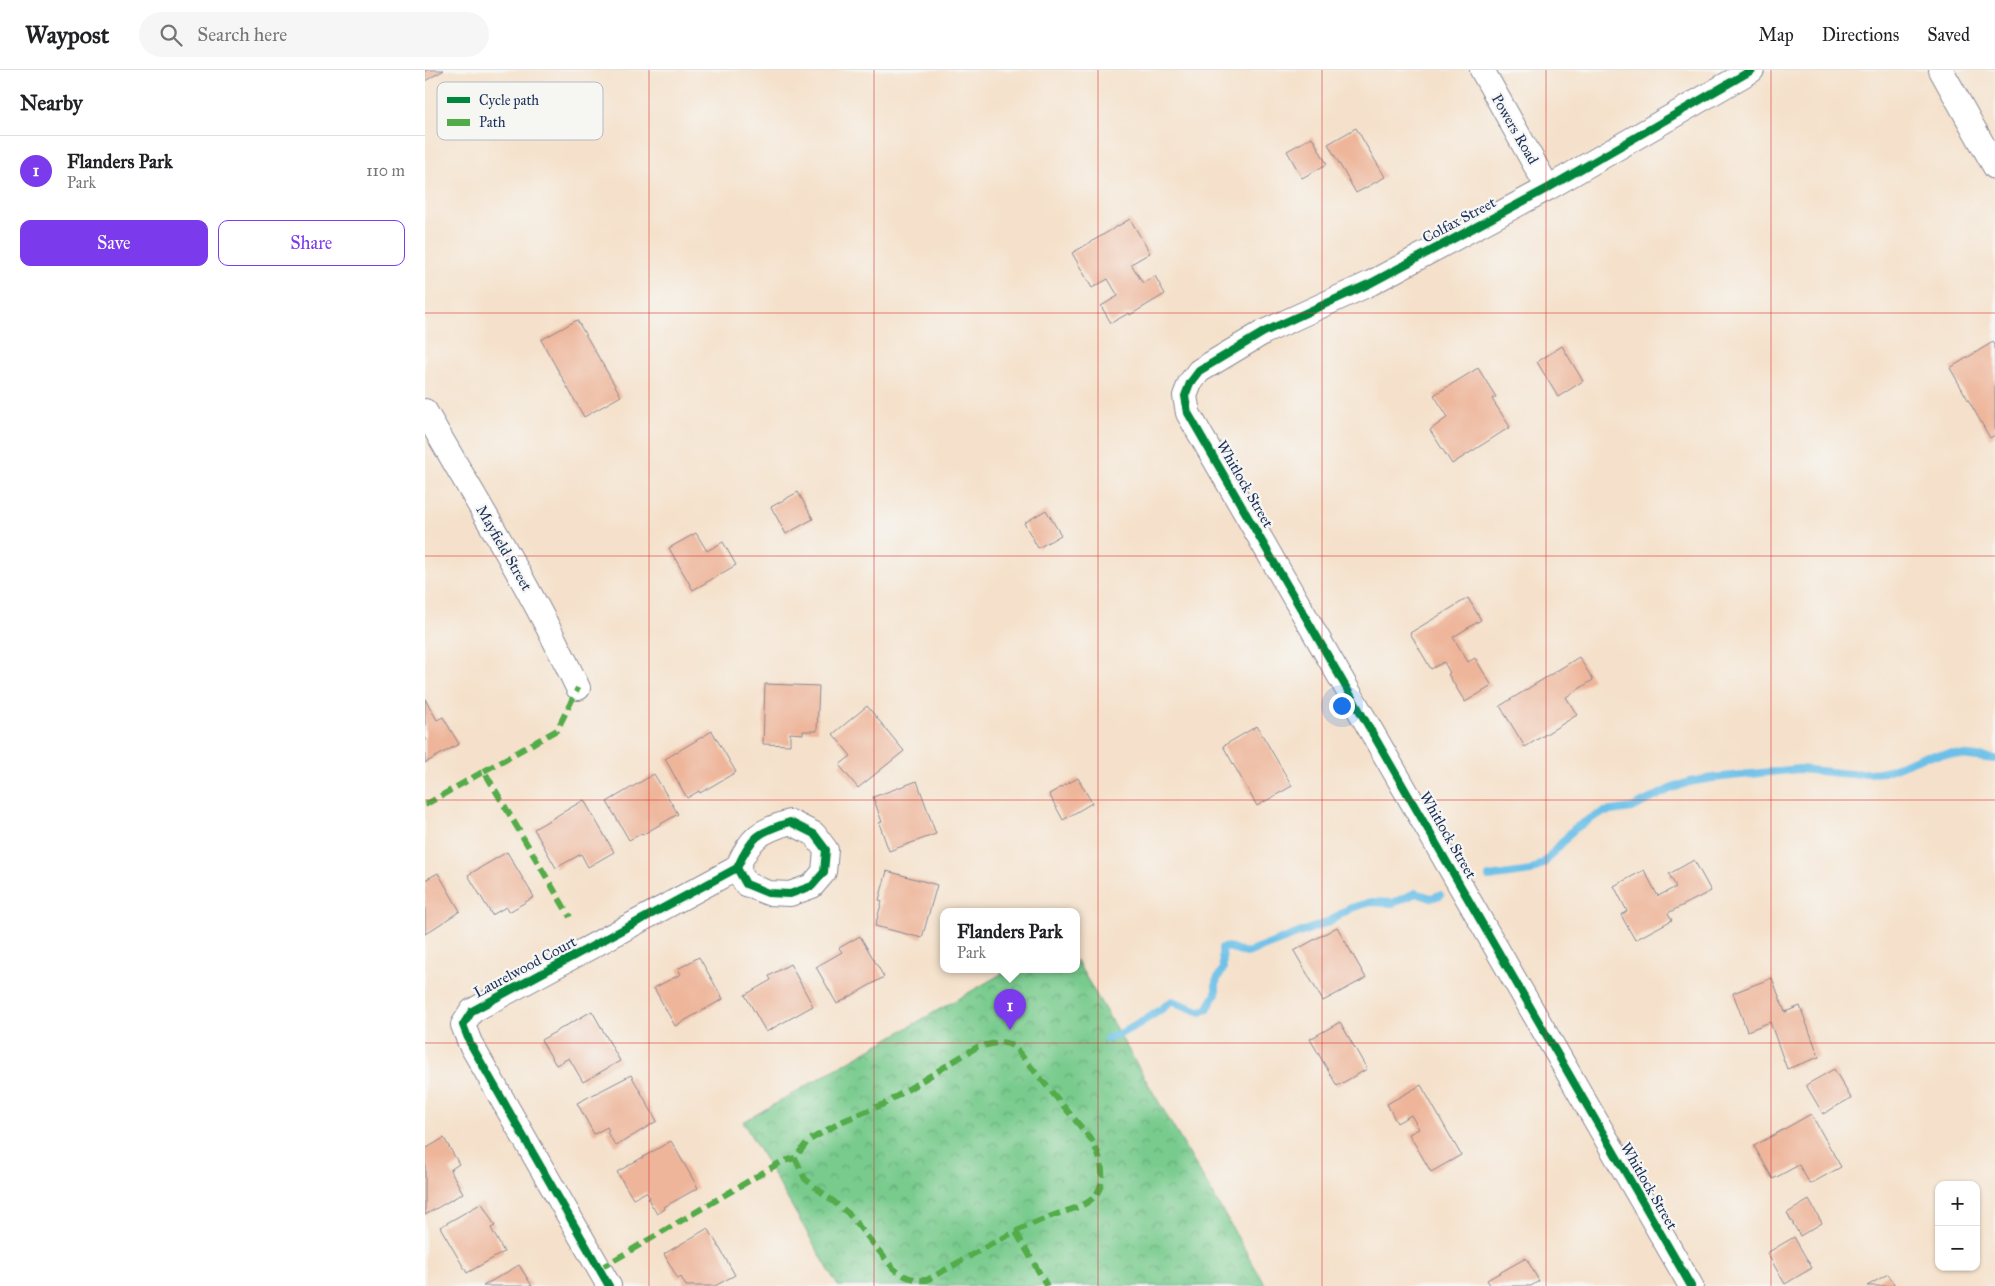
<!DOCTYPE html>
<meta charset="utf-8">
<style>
body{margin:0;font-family:"IM FELL Great Primer",serif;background:#f6f6f6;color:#202124}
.controls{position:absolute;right:15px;bottom:15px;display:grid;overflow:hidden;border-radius:10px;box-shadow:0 1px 4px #0004}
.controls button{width:45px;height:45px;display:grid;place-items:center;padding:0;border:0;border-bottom:1px solid #e0e0e0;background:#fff;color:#202124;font:25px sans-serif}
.you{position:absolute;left:916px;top:635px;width:18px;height:18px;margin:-12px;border:4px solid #fff;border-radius:50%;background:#1a73e8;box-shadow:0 0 0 8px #1a73e833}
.badge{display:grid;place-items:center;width:32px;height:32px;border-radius:50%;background:#7c3aed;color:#fff;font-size:16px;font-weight:700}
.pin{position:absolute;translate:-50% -41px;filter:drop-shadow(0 1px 2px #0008)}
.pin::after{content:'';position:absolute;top:26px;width:18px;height:15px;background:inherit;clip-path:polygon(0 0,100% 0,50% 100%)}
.popup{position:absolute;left:515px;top:838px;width:140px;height:65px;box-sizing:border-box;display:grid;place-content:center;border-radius:10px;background:#fff;filter:drop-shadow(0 1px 4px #0005);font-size:16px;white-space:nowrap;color:#757577}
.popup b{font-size:19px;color:#202124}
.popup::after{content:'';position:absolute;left:50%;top:100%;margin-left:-10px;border:10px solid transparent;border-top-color:#fff}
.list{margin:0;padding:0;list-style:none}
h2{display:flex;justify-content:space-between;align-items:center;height:65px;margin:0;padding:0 20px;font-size:21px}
h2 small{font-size:16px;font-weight:400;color:#757577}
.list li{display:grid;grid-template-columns:32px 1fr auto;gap:15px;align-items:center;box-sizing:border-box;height:70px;padding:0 20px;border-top:1px solid #e0e0e0}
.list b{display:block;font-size:19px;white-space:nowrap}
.list p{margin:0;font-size:16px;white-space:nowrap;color:#757577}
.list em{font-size:16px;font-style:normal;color:#757577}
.actions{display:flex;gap:10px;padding:15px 20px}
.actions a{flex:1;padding:11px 0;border:1px solid #7c3aed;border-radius:10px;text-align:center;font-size:18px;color:#7c3aed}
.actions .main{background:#7c3aed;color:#fff}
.icon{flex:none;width:28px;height:28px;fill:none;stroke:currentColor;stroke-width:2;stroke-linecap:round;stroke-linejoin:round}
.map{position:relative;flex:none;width:1570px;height:1216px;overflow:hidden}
header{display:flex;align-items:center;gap:30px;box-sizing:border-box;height:70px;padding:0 25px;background:#fff;border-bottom:1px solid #e0e0e0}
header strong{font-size:24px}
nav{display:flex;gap:28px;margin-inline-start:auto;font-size:18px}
.search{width:350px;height:45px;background:#f6f6f6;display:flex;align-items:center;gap:12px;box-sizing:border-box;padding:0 18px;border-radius:28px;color:#757577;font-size:19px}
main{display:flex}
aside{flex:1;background:#fff}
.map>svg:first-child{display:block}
.park{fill:url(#park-crowns);stroke:#4a7d76}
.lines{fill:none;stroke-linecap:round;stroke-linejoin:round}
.stream{stroke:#6cc0e8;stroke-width:8}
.building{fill:#eeb59a}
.street-casing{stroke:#888894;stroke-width:26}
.street{stroke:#fff;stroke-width:24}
.quiet{stroke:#52ab49;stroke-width:6;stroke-dasharray:12 6;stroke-linecap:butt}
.cycleway-casing{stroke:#f6f6f2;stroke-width:11}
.cycleway{stroke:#00873e;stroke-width:8}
.grid{fill:none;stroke:#d62828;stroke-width:1;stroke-opacity:0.55}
.labels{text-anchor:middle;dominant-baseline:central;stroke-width:4.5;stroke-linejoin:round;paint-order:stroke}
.street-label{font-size:15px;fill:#1b2f5e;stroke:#f6f6f2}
.key{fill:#f6f6f2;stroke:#b4bac6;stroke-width:1}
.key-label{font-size:14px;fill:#1b2f5e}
</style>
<header>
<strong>Waypost</strong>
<div class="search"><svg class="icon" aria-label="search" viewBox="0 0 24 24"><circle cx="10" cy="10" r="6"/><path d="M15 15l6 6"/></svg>Search here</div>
<nav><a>Map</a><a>Directions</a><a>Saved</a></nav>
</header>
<main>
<aside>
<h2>Nearby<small></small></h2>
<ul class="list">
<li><span class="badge">1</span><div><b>Flanders Park</b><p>Park</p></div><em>110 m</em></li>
</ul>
<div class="actions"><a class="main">Save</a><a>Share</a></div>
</aside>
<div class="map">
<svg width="1570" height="1216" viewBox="0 0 1570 1216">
<defs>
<pattern id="park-crowns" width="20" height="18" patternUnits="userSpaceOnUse" patternTransform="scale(1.25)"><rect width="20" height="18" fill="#78cb8d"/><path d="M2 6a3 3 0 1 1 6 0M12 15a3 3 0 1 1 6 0" fill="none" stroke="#62a576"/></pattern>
</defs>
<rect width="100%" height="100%" fill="#f6f6f2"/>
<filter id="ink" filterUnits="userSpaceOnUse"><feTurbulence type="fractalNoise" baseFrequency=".02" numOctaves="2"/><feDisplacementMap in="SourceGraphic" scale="10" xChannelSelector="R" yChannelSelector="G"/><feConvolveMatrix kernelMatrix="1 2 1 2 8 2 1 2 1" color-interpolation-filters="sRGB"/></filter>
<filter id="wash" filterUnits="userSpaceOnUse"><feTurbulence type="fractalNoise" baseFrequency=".0096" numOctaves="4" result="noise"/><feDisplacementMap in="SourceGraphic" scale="20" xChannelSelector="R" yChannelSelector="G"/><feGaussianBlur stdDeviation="1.12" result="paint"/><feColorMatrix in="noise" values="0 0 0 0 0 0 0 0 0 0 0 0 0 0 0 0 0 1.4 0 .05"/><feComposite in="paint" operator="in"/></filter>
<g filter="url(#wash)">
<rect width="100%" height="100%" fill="#f5e1cb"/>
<path class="park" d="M651 890 841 1216H413L318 1052 585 899H651Z"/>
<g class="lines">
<path class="stream" d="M1064 807 1106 801 1119 793 1149 759 1165 749 1179 742 1207 738 1245 719 1264 712 1288 708 1374 699 1425 704 1459 702 1500 686 1526 684 1570 689
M682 969C706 960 727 947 747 931L776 942 782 939 791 924V911L798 899 797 878C807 875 813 882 822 883L903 852 926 838 946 832 968 833 991 823 1006 828 1015 825"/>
</g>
<g id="blocks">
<path class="building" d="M0 0H19L0 11Z
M931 58 960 107 931 123 903 74Z
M887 67 902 94 877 108 862 81Z
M705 149 725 183 706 194 718 213 730 206 740 224 705 245 704 243 686 253 676 236 693 226 683 209 667 218 647 183Z
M152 250 196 326 159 347 116 270Z
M1568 272 1570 275V365L1565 368 1525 298Z
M1137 276 1158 311 1133 327 1112 292Z
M1053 298 1071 327 1067 329 1085 357 1027 394 1005 360 1023 347 1009 325Z
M373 422 388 449 361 464 346 437Z
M621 440 636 465 613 478 599 453Z
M271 463 282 481 298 472 311 495 268 520 244 478Z
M1043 528 1056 550 1028 567 1043 592 1050 588 1067 616 1040 632 1023 604 1025 603 1019 592 1006 599 985 563Z
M1154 587 1168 610 1141 627 1152 645 1100 677 1075 636Z
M340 614 394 616 392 661H378V664L365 663V675L338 674Z
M0 629 12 650 18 647 34 674 0 693Z
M442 636 479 681 433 718 414 695 426 686 408 664Z
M832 656 867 716 832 736 798 676Z
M287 661 311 702 275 723 274 721 262 728 240 689Z
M229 704 253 744 217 765 216 764 204 770 182 732Z
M653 708 667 733 638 750 624 724Z
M492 711 511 764 464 781 454 753 457 752 448 727Z
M159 730 189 782 163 797 156 784 131 798 109 759Z
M82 782 109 827 84 842 81 837 67 845 43 805Z
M1269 790 1286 821 1243 843 1247 850 1210 870 1196 845 1202 841 1189 816 1219 800 1233 826 1251 817 1244 804Z
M462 801 512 815 497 868 450 856 457 831 454 830Z
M13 803 35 841 0 864V810Z
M912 857 941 908 898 931 869 881Z
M435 866 459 907 412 934 391 897 417 882 414 878Z
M274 887 298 929 250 956 229 918 256 904 253 899Z
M365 894 388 936 341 962 320 925 346 910 344 906Z
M1347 908 1360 942 1375 936 1394 987 1362 999 1345 952 1322 961 1308 923Z
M167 941 195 991 158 1012 144 988 131 995 116 970Z
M915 952 942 999 912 1016 885 969Z
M1409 999 1426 1028 1398 1044 1381 1015Z
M206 1005 232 1051 191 1076 182 1062 184 1061 182 1057 169 1064 152 1033Z
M996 1015 1036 1085 1006 1102 984 1064 994 1059 986 1045 972 1053 962 1034Z
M1386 1044 1416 1097 1385 1114 1374 1095 1348 1109 1329 1076Z
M19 1068 34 1094 25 1100 38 1123 0 1145V1079Z
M246 1071 273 1118 239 1137 240 1139 232 1144 223 1129 225 1127 221 1122 208 1129 192 1102Z
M1384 1130 1397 1153 1375 1166 1362 1143Z
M57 1133 70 1156 66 1158 79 1182 42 1203 15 1157Z
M283 1158 310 1205 290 1216H261L256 1207 253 1209 239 1184Z
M1369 1167 1387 1198 1360 1214 1342 1183Z
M1101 1188 1114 1211 1106 1216H1066L1062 1210Z
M94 1195 107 1216H58Z
M1463 1204 1470 1216H1442Z"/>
</g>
</g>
<g filter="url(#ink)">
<use href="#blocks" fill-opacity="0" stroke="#888894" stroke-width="1"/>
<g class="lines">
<g class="street-casing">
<path id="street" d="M1057 0 1123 118
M1516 0 1570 97
M0 341C52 432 108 522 153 618
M184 1216 45 973 38 955 47 941 312 798C326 767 333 762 365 752L389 764 401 780 399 802 387 816 365 824 343 823 321 814 312 798
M1266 1216 763 343 760 326 765 313 774 301 839 262 946 213 1123 118 1327 0"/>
</g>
<use href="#street" class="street"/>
<path class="quiet" d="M59 701 132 660 153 618
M0 735 59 701 145 847
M576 972 584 974 591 979 666 1069C675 1085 684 1109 670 1126 662 1136 644 1140 632 1144 587 1160 544 1187 502 1210 488 1210 478 1207 468 1198L423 1143 380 1109 370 1088 383 1071 418 1051 459 1034 552 977Z
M591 1162 622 1216
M174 1199 356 1092 370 1088"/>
<g class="cycleway-casing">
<path id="cycleway" d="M184 1216 45 973 38 955 47 941 312 798C326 767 333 762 365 752L389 764 401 780 399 802 387 816 365 824 343 823 321 814 312 798
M1266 1216 763 343 760 326 765 313 774 301 839 262 946 213 1123 118 1327 0"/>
</g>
<use href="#cycleway" class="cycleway"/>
</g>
</g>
<path class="grid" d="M224 0V1216M449 0V1216M673 0V1216M897 0V1216M1121 0V1216M1346 0V1216M0 243H1570M0 486H1570M0 730H1570M0 973H1570"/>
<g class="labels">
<g class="street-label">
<text transform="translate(1090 59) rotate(60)">Powers Road</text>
<text transform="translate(1034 150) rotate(-28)">Colfax Street</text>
<text transform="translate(820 414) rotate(60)">Whitlock Street</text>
<text transform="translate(79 478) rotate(60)">Mayfield Street</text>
<text transform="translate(1023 765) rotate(60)">Whitlock Street</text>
<text transform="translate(100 897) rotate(-28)">Laurelwood Court</text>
<text transform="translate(1224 1116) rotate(60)">Whitlock Street</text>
</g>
</g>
<rect x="12" y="12" width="166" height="58" rx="8" class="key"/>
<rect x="22" y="27" width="23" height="6" fill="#00873e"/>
<rect x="22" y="49" width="23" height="7" fill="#52ab49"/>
<g class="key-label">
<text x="54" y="35">Cycle path</text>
<text x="54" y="57">Path</text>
</g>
</svg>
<div class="controls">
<button>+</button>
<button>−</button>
</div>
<div class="you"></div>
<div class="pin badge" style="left:585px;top:960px">1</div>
<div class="popup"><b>Flanders Park</b>Park</div>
</div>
</main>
